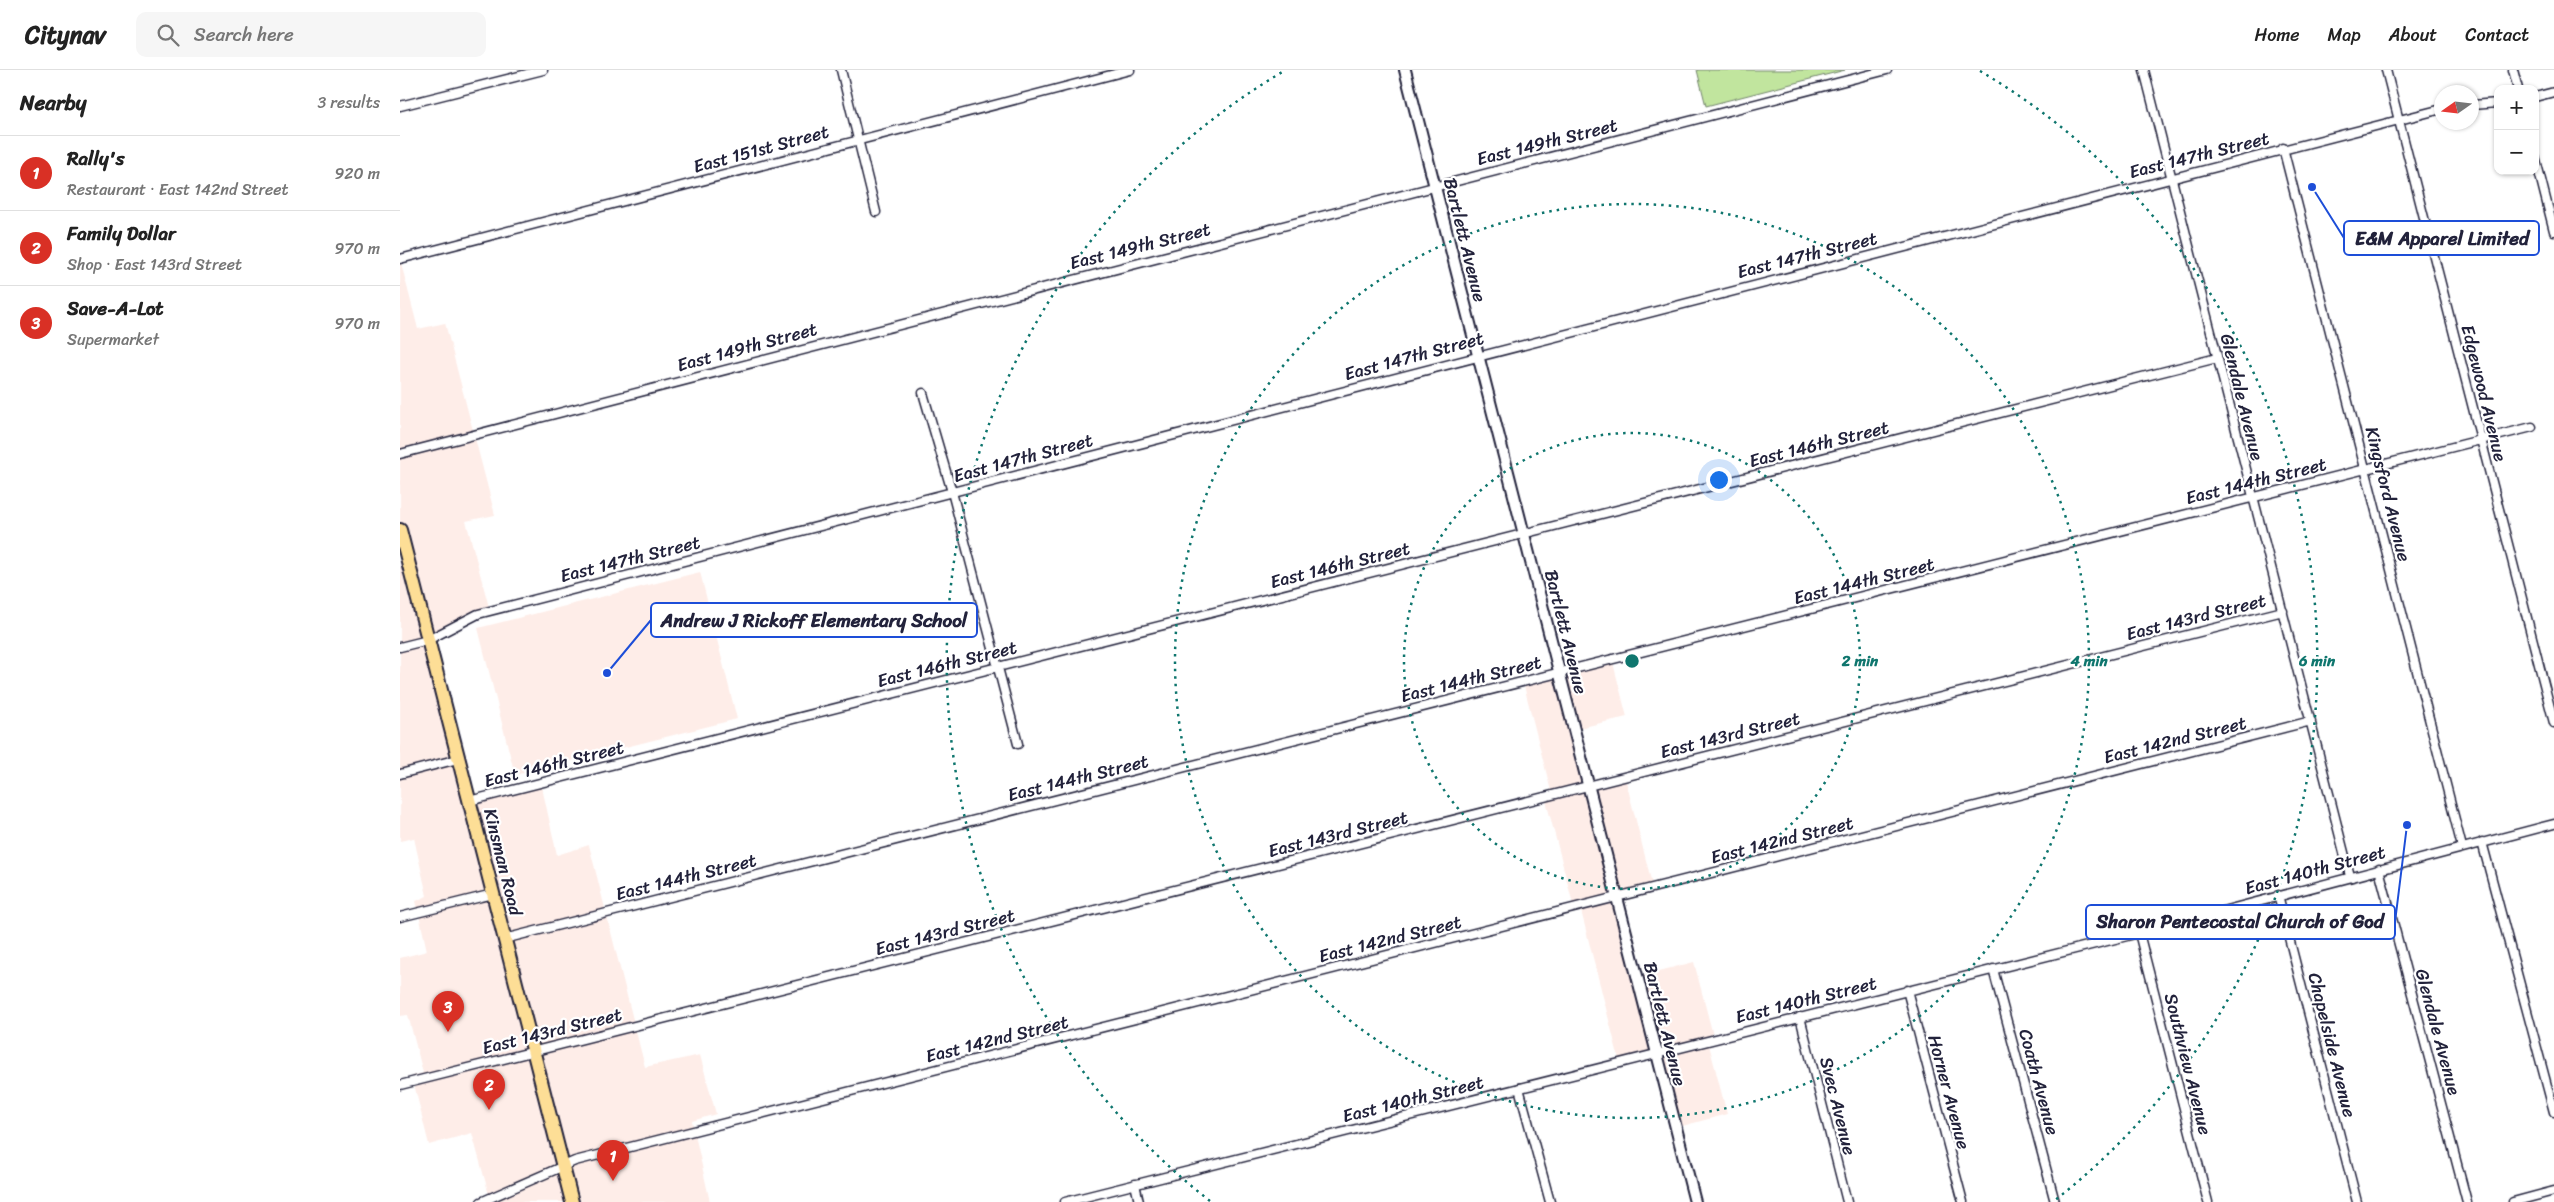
<!DOCTYPE html>
<meta charset="utf-8">
<style>
body{margin:0;font-family:Sriracha,sans-serif;background:#f6f6f6;color:#222}
.controls{position:absolute;right:15px;top:15px;display:grid;overflow:hidden;border-radius:10px;box-shadow:0 1px 4px #0004}
.controls button{width:45px;height:45px;display:grid;place-items:center;padding:0;border:0;border-bottom:1px solid #e0e0e0;background:#fff;color:#222;font:25px sans-serif}
.compass{position:absolute;left:2034px;top:15px;width:45px;height:45px;border-radius:50%;background:#fff;box-shadow:0 1px 4px #0004;rotate:256deg}
.you{position:absolute;left:1318px;top:409px;width:18px;height:18px;margin:-12px;border:4px solid #fff;border-radius:50%;background:#1a73e8;box-shadow:0 0 0 8px #1a73e833}
.badge{display:grid;place-items:center;width:32px;height:32px;border-radius:50%;background:#d93025;color:#fff;font-size:16px;font-weight:700}
.pin{position:absolute;translate:-50% -41px;filter:drop-shadow(0 1px 2px #0008)}
.pin::after{content:'';position:absolute;top:26px;width:18px;height:15px;background:inherit;clip-path:polygon(0 0,100% 0,50% 100%)}
.list{margin:0;padding:0;list-style:none}
h2{display:flex;justify-content:space-between;align-items:center;height:65px;margin:0;padding:0 20px;font-size:21px}
h2 small{font-size:16px;font-weight:400;color:#767676}
.list li{display:grid;grid-template-columns:32px 1fr auto;gap:15px;align-items:center;box-sizing:border-box;height:75px;padding:0 20px;border-top:1px solid #e0e0e0}
.list b{display:block;font-size:19px;white-space:nowrap}
.list p{margin:0;font-size:16px;white-space:nowrap;color:#767676}
.list em{font-size:16px;font-style:normal;color:#767676}
.icon{flex:none;width:28px;height:28px;fill:none;stroke:currentColor;stroke-width:2;stroke-linecap:round;stroke-linejoin:round}
.map{position:relative;flex:none;width:2154px;height:1132px;overflow:hidden}
header{display:flex;align-items:center;gap:30px;box-sizing:border-box;height:70px;padding:0 25px;background:#fff;border-bottom:1px solid #e0e0e0}
header strong{font-size:24px}
nav{display:flex;gap:28px;margin-inline-start:auto;font-size:18px}
.search{width:350px;height:45px;background:#f6f6f6;display:flex;align-items:center;gap:12px;box-sizing:border-box;padding:0 18px;border-radius:10px;color:#767676;font-size:19px}
main{display:flex}
aside{flex:1;background:#fff}
.map>svg:first-child{display:block}
.built{fill:#feede8}
.green{fill:#c1e59e;stroke:#72846c}
.lines{fill:none;stroke-linecap:round;stroke-linejoin:round}
.minor-casing{stroke:#22223b;stroke-width:11}
.tertiary-casing{stroke:#22223b;stroke-width:14}
.primary-casing{stroke:#22223b;stroke-width:16}
.minor{stroke:#fff;stroke-width:8}
.tertiary{stroke:#fff;stroke-width:10}
.primary{stroke:#fdde96;stroke-width:12}
.ring{fill:none;stroke:#0f766e;stroke-width:2.5;stroke-dasharray:2.5 5}
.labels{text-anchor:middle;dominant-baseline:central;stroke-width:4.5;stroke-linejoin:round;paint-order:stroke}
.street-label{font-size:18px;fill:#22223b;stroke:#fff}
.centre{fill:#0f766e;stroke:#fff;stroke-width:2.5}
.ring-label{font-size:15px;text-anchor:middle;font-weight:bold;fill:#0f766e;stroke:#fff;stroke-width:4.5;stroke-linejoin:round;paint-order:stroke}
.leader{fill:none;stroke:#1d4ed8;stroke-width:2}
.callout-dot{fill:#1d4ed8;stroke:#fff;stroke-width:2}
.callout{fill:#fff;stroke:#1d4ed8;stroke-width:2}
.callout-label{font-size:19px;text-anchor:middle;font-weight:bold;fill:#22223b}
</style>
<header>
<strong>Citynav</strong>
<div class="search"><svg class="icon" aria-label="search" viewBox="0 0 24 24"><circle cx="10" cy="10" r="6"/><path d="M15 15l6 6"/></svg>Search here</div>
<nav><a>Home</a><a>Map</a><a>About</a><a>Contact</a></nav>
</header>
<main>
<aside>
<h2>Nearby<small>3 results</small></h2>
<ul class="list">
<li><span class="badge">1</span><div><b>Rally's</b><p>Restaurant · East 142nd Street</p></div><em>920 m</em></li>
<li><span class="badge">2</span><div><b>Family Dollar</b><p>Shop · East 143rd Street</p></div><em>970 m</em></li>
<li><span class="badge">3</span><div><b>Save-A-Lot</b><p>Supermarket</p></div><em>970 m</em></li>
</ul>
</aside>
<div class="map">
<svg width="2154" height="1132" viewBox="0 0 2154 1132">
<rect width="100%" height="100%" fill="#fff"/>
<filter id="ink" filterUnits="userSpaceOnUse"><feTurbulence type="fractalNoise" baseFrequency=".02" numOctaves="2"/><feDisplacementMap in="SourceGraphic" scale="10" xChannelSelector="R" yChannelSelector="G"/><feConvolveMatrix kernelMatrix="1 2 1 2 8 2 1 2 1" color-interpolation-filters="sRGB"/></filter>
<g filter="url(#ink)">
<path class="built" d="M0 189 18 259 45 253 95 445 66 451 90 541 28 570 69 731 141 713 157 785 189 775 245 997 300 985 316 1044 292 1051 310 1132H91L72 1063 29 1075 12 1006 23 1003 8 945 0 946V888L27 881 16 831 27 826 14 768 0 771Z
M300 502 337 649 115 705 78 558Z
M1212 589 1227 647 1175 659 1189 716 1225 707 1253 818 1216 828 1236 907 1294 892 1314 969 1308 971 1327 1044 1275 1058 1256 984 1220 993 1180 837 1174 838 1145 727 1152 725 1123 612Z"/>
<path class="green" d="M1297 0H1445L1306 36Z"/>
<g class="lines">
<g class="minor-casing">
<path id="minor" d="M441 0 476 142
M1744 0 1950 806
M1986 0 2154 653
M2113 0 2118 19
M2135 27 2154 22
M2072 35 2098 33
M0 36 143 0
M1883 78 2062 777
M2135 86 2154 161
M0 189 730 0
M523 323 552 422 618 674
M0 384 1487 0
M0 577 28 570 78 544 2042 39
M0 704 58 689
M69 731 1817 288
M2082 772 2154 1042
M1979 799 2067 1132
M1878 825 1957 1132
M0 847 93 824
M1739 863 1808 1132
M104 869 2132 357
M1593 899 1655 1132
M1507 920 1563 1132
M1400 947 1447 1132
M0 1015 1883 541
M1119 1018 1150 1132
M735 1114 739 1132
M81 1132 175 1091 1911 651
M665 1132 1739 863 2154 754
M2113 1132 2154 1121"/>
</g>
<g class="tertiary-casing">
<path id="tertiary" d="M1005 0 1295 1132"/>
</g>
<g class="primary-casing">
<path id="primary" d="M0 460 172 1132"/>
</g>
<use href="#minor" class="minor"/>
<use href="#tertiary" class="tertiary"/>
<use href="#primary" class="primary"/>
</g>
</g>
<g class="ring">
<circle cx="1232" cy="591" r="228"/>
<circle cx="1232" cy="591" r="457"/>
<path d="M810 1131A685 685 0 0 1 884 1M1580 1A685 685 0 0 1 1654 1131"/>
</g>
<g class="labels">
<g class="street-label">
<text transform="translate(1147 72) rotate(-14)">East 149th Street</text>
<text transform="translate(361 79) rotate(-15)">East 151st Street</text>
<text transform="translate(1799 85) rotate(-14)">East 147th Street</text>
<text transform="translate(1065 170) rotate(76)">Bartlett Avenue</text>
<text transform="translate(740 176) rotate(-14)">East 149th Street</text>
<text transform="translate(1407 185) rotate(-14)">East 147th Street</text>
<text transform="translate(347 277) rotate(-15)">East 149th Street</text>
<text transform="translate(1014 286) rotate(-15)">East 147th Street</text>
<text transform="translate(2084 323) rotate(76)">Edgewood Avenue</text>
<text transform="translate(1842 327) rotate(76)">Glendale Avenue</text>
<text transform="translate(1419 374) rotate(-14)">East 146th Street</text>
<text transform="translate(623 388) rotate(-15)">East 147th Street</text>
<text transform="translate(1856 411) rotate(-14)">East 144th Street</text>
<text transform="translate(1988 424) rotate(76)">Kingsford Avenue</text>
<text transform="translate(230 489) rotate(-14)">East 147th Street</text>
<text transform="translate(940 495) rotate(-14)">East 146th Street</text>
<text transform="translate(1464 511) rotate(-14)">East 144th Street</text>
<text transform="translate(1796 547) rotate(-14)">East 143rd Street</text>
<text transform="translate(1166 562) rotate(76)">Bartlett Avenue</text>
<text transform="translate(547 594) rotate(-14)">East 146th Street</text>
<text transform="translate(1071 609) rotate(-14)">East 144th Street</text>
<text transform="translate(1330 665) rotate(-14)">East 143rd Street</text>
<text transform="translate(1775 670) rotate(-14)">East 142nd Street</text>
<text transform="translate(154 694) rotate(-14)">East 146th Street</text>
<text transform="translate(678 708) rotate(-14)">East 144th Street</text>
<text transform="translate(938 764) rotate(-14)">East 143rd Street</text>
<text transform="translate(1382 770) rotate(-14)">East 142nd Street</text>
<text transform="translate(103 792) rotate(76)">Kinsman Road</text>
<text transform="translate(1915 800) rotate(-15)">East 140th Street</text>
<text transform="translate(286 807) rotate(-14)">East 144th Street</text>
<text transform="translate(545 862) rotate(-14)">East 143rd Street</text>
<text transform="translate(990 869) rotate(-14)">East 142nd Street</text>
<text transform="translate(1406 930) rotate(-14)">East 140th Street</text>
<text transform="translate(1265 954) rotate(76)">Bartlett Avenue</text>
<text transform="translate(152 961) rotate(-14)">East 143rd Street</text>
<text transform="translate(2038 962) rotate(75)">Glendale Avenue</text>
<text transform="translate(597 969) rotate(-14)">East 142nd Street</text>
<text transform="translate(1932 975) rotate(76)">Chapelside Avenue</text>
<text transform="translate(1788 994) rotate(76)">Southview Avenue</text>
<text transform="translate(1639 1012) rotate(75)">Coath Avenue</text>
<text transform="translate(1549 1022) rotate(75)">Horner Avenue</text>
<text transform="translate(1013 1029) rotate(-14)">East 140th Street</text>
<text transform="translate(1438 1036) rotate(76)">Svec Avenue</text>
</g>
</g>
<circle cx="1232" cy="591" r="8" class="centre"/>
<g class="ring-label">
<text x="1460" y="596">2 min</text>
<text x="1689" y="596">4 min</text>
<text x="1917" y="596">6 min</text>
</g>
<path class="leader" d="M1912 117L1944 168M207 603L251 550M2007 755L1995 852"/>
<g class="callout-dot">
<circle cx="1912" cy="117" r="5"/>
<circle cx="207" cy="603" r="5"/>
<circle cx="2007" cy="755" r="5"/>
</g>
<g class="callout">
<rect x="1944" y="151" width="195" height="34" rx="5"/>
<rect x="251" y="533" width="326" height="34" rx="5"/>
<rect x="1686" y="835" width="309" height="34" rx="5"/>
</g>
<g class="callout-label">
<text x="2042" y="175">E&amp;M Apparel Limited</text>
<text x="414" y="557">Andrew J Rickoff Elementary School</text>
<text x="1840" y="858">Sharon Pentecostal Church of God</text>
</g>
</svg>
<div class="controls">
<button>+</button>
<button>−</button>
</div>
<svg class="compass" viewBox="-18 -18 36 36"><path d="M0-13l5 13h-10z" fill="#e53935"/><path d="M0 13l5-13h-10z" fill="#767676"/></svg>
<div class="you"></div>
<div class="pin badge" style="left:213px;top:1111px">1</div>
<div class="pin badge" style="left:89px;top:1040px">2</div>
<div class="pin badge" style="left:48px;top:962px">3</div>
</div>
</main>
